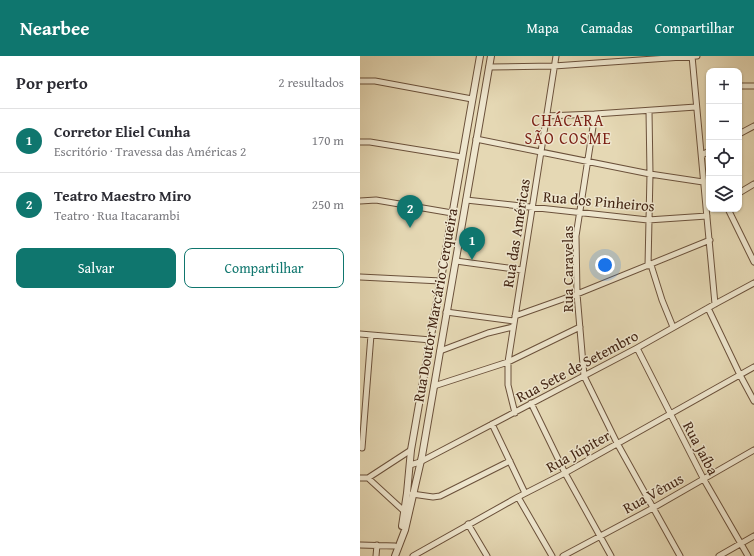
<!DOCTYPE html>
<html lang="pt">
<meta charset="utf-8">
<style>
body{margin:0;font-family:"Gentium Book Plus",serif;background:#f2f2f3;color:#2b2b33}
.controls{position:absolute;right:12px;top:12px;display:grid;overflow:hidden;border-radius:8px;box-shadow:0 1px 3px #0004}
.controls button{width:36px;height:36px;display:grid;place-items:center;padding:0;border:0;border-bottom:1px solid #e1e1e2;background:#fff;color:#2b2b33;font:20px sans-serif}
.you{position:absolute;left:245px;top:209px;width:14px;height:14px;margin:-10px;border:3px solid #fff;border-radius:50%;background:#1a73e8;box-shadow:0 0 0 6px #1a73e833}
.badge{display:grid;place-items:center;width:26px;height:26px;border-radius:50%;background:#0f766e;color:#fff;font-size:13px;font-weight:700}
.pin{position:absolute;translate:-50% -33px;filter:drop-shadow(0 1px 2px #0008)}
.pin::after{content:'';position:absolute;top:21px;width:14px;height:12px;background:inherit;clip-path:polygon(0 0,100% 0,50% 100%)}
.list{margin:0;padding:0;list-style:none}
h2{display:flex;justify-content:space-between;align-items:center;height:52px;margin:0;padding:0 16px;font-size:17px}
h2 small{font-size:13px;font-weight:400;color:#7c7c81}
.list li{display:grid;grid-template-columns:26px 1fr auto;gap:12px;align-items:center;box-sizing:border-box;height:64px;padding:0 16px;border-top:1px solid #e1e1e2}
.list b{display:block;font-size:15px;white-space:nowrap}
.list p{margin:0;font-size:13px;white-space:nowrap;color:#7c7c81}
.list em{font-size:13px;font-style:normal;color:#7c7c81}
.actions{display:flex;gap:8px;padding:12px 16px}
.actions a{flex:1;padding:9px 0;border:1px solid #0f766e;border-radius:8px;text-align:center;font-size:14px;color:#0f766e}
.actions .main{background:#0f766e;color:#fff}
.icon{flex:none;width:22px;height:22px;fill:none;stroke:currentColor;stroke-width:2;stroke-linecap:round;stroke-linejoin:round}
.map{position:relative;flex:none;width:394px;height:500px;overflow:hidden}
header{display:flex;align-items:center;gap:24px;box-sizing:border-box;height:56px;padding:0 20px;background:#0f766e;color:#fff}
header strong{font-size:19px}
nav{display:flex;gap:22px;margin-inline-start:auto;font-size:14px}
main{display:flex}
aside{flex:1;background:#fff}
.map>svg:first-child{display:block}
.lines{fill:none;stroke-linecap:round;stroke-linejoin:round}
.minor-casing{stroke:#6b513b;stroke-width:7}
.tertiary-casing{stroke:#6b513b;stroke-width:8}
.minor{stroke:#eee6ce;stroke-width:5}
.tertiary{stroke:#eee6ce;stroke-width:6}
.labels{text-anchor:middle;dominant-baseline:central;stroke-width:3;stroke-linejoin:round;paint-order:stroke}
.street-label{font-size:15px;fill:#422413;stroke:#eee6ce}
.neighbourhood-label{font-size:16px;letter-spacing:1px;fill:#7a1f14;stroke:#eee6ce}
</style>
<header>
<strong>Nearbee</strong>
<nav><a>Mapa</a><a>Camadas</a><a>Compartilhar</a></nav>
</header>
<main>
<aside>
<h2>Por perto<small>2 resultados</small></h2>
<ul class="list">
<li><span class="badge">1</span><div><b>Corretor Eliel Cunha</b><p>Escritório · Travessa das Américas 2</p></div><em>170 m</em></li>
<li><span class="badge">2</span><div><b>Teatro Maestro Miro</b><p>Teatro · Rua Itacarambi</p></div><em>250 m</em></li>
</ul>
<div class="actions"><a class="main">Salvar</a><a>Compartilhar</a></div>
</aside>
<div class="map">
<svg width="394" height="500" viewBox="0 0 394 500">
<rect width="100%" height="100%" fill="#e5d8b4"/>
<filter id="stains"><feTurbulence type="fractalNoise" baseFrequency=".005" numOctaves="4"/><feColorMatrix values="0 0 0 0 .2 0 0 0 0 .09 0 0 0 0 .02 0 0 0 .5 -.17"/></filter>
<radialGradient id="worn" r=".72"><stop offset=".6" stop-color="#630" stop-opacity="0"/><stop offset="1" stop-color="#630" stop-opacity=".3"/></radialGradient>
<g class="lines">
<g class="minor-casing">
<path id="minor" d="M332 0 355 248
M129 11 194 10 337 0
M0 25H15L112 43
M379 30H394
M235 58 216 180 217 238 224 320 257 387 320 500
M186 60 235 58 336 51
M379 78 394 70
M116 83 290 118 343 126
M0 86H10L102 101
M342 99 349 95
M379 137 394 128
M106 144 288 164 347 160
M0 145 16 144 92 157
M368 153 394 206
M96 205 162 214
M291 209 302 244 313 271
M288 210 290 118 289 55
M0 221 81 225
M348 252 380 319 394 345
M86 256 154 265
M155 260 217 238 350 184
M0 278 71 284
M277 292 343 422 388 500
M80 295 128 277 153 271
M74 330 148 306 220 271
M171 347 205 417 251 500
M155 357 148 329V306L196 0
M132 368 165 437
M2 392 11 279
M50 409 60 406 277 292 355 248 394 227
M0 422H8
M52 438 73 441 80 440 150 405
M158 441 192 500
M45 456 8 422 51 394
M108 468 127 500
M0 489 35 490
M16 500 17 489
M53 500 158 441 205 417 394 311
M203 500 293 452 394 394
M359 500 394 480"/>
</g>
<g class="tertiary-casing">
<path id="tertiary" d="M42 470 47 437 51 394 120 0
M35 500 45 474 62 400 131 0"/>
</g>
<use href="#minor" class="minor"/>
<use href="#tertiary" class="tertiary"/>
</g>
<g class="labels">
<g class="street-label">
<text transform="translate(239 145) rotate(5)">Rua dos Pinheiros</text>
<text transform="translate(156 177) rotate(-81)">Rua das Américas</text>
<text transform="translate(207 213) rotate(-90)">Rua Caravelas</text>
<text transform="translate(75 249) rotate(-80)">Rua Doutor Marcário Cerqueira</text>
<text transform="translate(217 310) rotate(-28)">Rua Sete de Setembro</text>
<text transform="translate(341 392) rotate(62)">Rua Jaíba</text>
<text transform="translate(218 395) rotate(-29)">Rua Júpiter</text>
<text transform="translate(293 437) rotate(-29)">Rua Vênus</text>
</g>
<g class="neighbourhood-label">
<text x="208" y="64">CHÁCARA<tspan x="208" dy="18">SÃO COSME</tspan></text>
</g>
</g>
<rect width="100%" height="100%" filter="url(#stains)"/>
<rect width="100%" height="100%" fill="url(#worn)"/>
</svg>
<div class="controls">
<button>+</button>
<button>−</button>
<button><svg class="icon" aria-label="locate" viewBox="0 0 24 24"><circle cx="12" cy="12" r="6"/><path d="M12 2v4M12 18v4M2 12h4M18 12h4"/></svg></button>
<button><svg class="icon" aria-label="layers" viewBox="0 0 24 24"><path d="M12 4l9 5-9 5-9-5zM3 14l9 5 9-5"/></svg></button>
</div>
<div class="you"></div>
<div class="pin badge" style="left:112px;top:204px">1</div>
<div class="pin badge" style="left:50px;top:172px">2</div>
</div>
</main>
